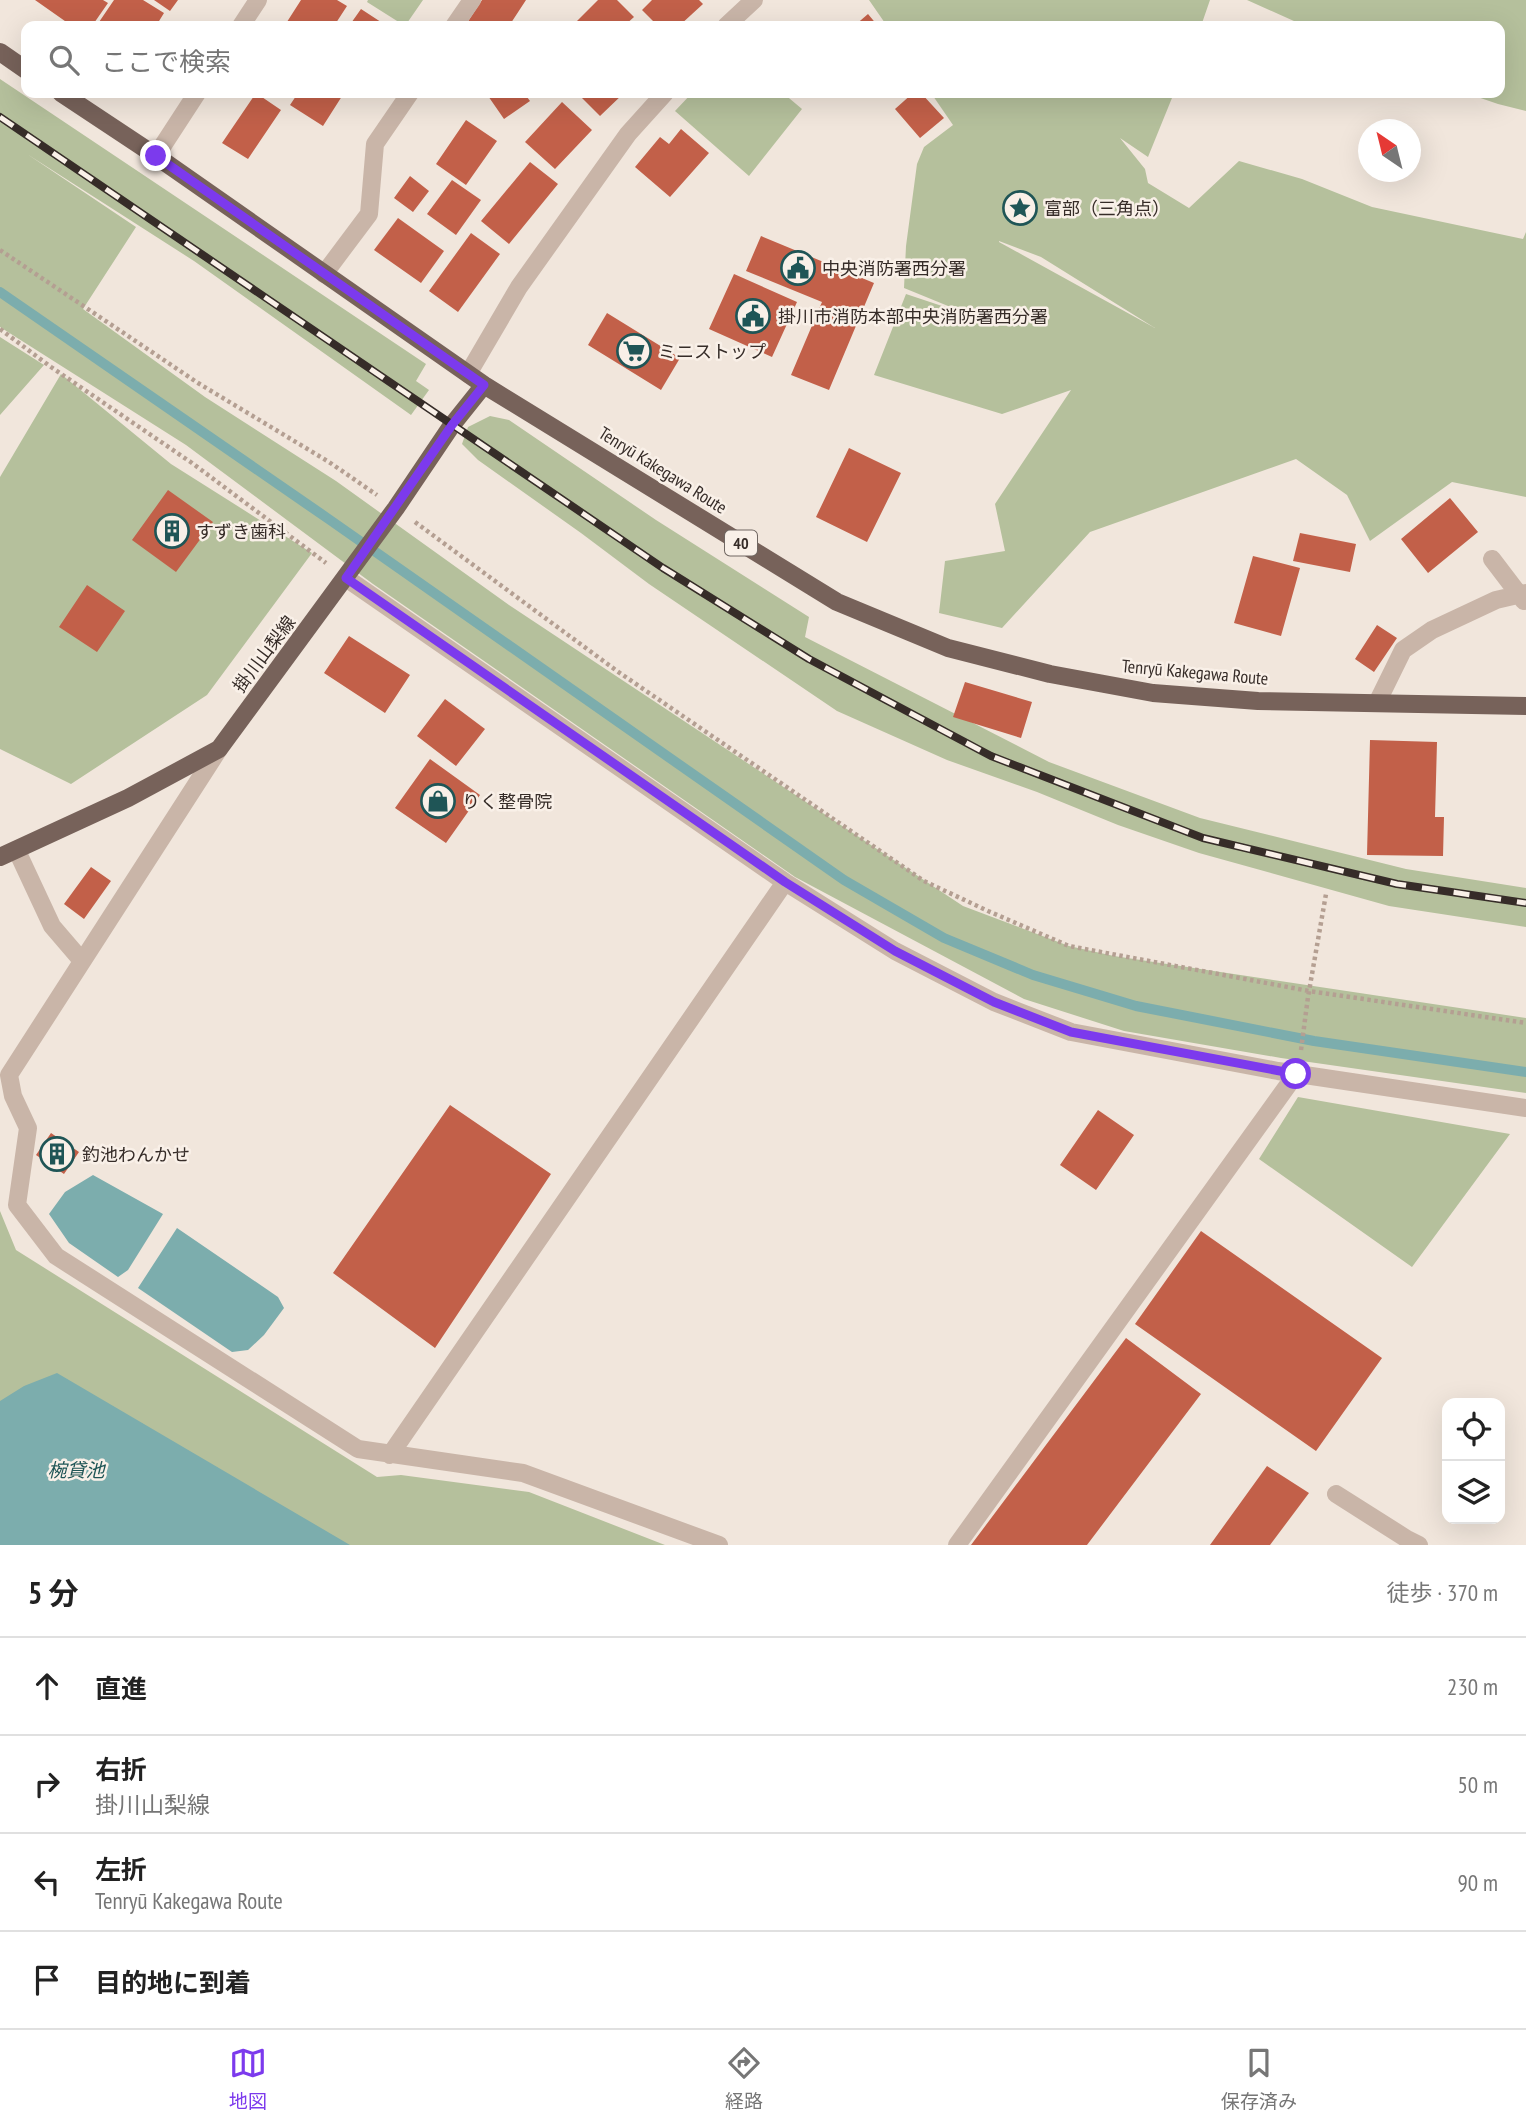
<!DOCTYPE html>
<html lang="ja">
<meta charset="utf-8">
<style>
body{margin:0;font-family:"PT Sans Narrow","Noto Sans JP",sans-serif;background:#f6f6f6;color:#222}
.controls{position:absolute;right:21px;bottom:21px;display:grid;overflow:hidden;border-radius:14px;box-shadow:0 7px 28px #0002}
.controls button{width:63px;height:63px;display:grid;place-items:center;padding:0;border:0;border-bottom:2px solid #e0e0e0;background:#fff;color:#222;font:35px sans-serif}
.compass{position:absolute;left:1358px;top:119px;width:63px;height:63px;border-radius:50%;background:#fff;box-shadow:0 7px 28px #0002;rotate:325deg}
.stop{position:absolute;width:21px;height:21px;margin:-16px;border:5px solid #7c3aed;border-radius:50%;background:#fff}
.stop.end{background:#7c3aed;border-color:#fff;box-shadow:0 2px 7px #0008}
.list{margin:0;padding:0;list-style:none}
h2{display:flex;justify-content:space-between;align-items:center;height:91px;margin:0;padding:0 28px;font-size:30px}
h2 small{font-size:23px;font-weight:400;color:#767676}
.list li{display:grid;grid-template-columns:46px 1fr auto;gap:21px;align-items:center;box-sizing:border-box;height:98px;padding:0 28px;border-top:2px solid #e0e0e0}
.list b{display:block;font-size:26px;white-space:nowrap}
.list p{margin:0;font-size:23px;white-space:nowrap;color:#767676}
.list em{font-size:23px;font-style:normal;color:#767676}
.icon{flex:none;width:38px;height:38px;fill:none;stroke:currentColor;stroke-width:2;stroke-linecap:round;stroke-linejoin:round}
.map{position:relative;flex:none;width:1526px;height:1545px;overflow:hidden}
.search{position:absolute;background:#fff;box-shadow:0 7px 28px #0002;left:21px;right:21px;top:21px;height:77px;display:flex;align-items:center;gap:18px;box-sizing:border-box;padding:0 24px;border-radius:14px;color:#767676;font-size:26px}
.sheet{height:483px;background:#fff}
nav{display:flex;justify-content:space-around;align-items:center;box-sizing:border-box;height:98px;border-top:2px solid #e0e0e0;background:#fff;font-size:19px;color:#767676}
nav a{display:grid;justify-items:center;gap:4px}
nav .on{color:#7c3aed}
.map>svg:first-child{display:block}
.green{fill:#b5c09c;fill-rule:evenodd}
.water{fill:#7cadad}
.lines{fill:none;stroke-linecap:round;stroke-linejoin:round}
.stream{stroke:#7cadad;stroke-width:10}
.building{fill:#c26049}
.path{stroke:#b49f92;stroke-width:4.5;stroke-dasharray:3.5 3.5;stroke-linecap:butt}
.minor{stroke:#c9b5a8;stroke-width:18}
.major{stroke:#77625a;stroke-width:18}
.rail-casing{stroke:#362c28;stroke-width:8}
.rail{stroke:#f9f0e8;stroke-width:5;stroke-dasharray:16;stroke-linecap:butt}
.route{stroke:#7c3aed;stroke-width:9}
.labels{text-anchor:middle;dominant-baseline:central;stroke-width:5;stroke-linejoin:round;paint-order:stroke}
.shield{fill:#f9f0e8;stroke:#706762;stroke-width:2}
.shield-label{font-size:16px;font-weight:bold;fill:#362c28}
.poi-label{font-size:18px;fill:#362c28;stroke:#f9f0e8;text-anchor:start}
.street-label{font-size:18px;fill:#362c28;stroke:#f9f0e8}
.water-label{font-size:19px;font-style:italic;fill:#1f5556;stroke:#f9f0e8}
</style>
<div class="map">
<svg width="1526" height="1545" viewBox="0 0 1526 1545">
<rect width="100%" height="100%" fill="#f1e6dc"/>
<path class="green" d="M368 0H423L405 26 367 2Z
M869 0H1210L1201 26H887Z
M1247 0H1526V111L1498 104 1466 93H1500V26H1305Z
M0 79 426 364 416 381 429 390 411 415 194 261 27 154 136 227 83 309 205 397 336 481 509 605 963 906 1069 946 1114 956 1526 1018V1093L1281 1058 1124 1031 1024 999 795 877 373 584 186 445 0 327Z
M692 93H783L802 109 749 176 675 111Z
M931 93H1174L1148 157 1120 138 1145 169 1148 183 1189 208 1239 161 1302 179 1372 207 1523 239 1526 232V497L1452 482 1370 541 1347 495 1296 459 1090 532 1002 628 939 613 945 561 1005 551 995 504 1071 390 1002 414 874 375 906 294 975 317 904 288 906 246 917 164 924 147 953 125ZM999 241 1041 257 1155 328 999 242Z
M0 337 44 365 0 415Z
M61 374 171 464 312 553 207 695 71 784 0 749V477Z
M490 416 509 420 656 520 809 617 805 637 1049 762 1200 818 1406 869 1526 888V927L1389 906 1199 853 1118 825 1037 792 947 760 837 711 649 584 581 533 478 460 462 444 468 427Z
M1298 1097 1510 1134 1412 1267 1259 1159Z
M0 1211 16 1250 377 1477 401 1475 529 1492 665 1545H0Z"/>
<path class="water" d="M93 1175 163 1214 128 1270 118 1277 69 1243 49 1214 65 1192Z
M177 1228 278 1297 284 1308 264 1335 248 1350 232 1352 138 1288Z
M57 1373 350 1545H0V1401L24 1386Z"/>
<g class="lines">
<path class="stream" d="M0 292 330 520 844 880 944 938 1033 975 1136 1006 1314 1041 1526 1072"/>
</g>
<path class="building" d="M35 0H103L108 3 92 26H72Z
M114 0H143L164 13 156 26H99L97 25Z
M154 0H178L170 11Z
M301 0H337L347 6 334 26H286L285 25Z
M482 0H526L509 26H465Z
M598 0H617L634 17 624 26H578L575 23Z
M652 0H699L703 4 679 26H658L642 10Z
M361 9 387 26H349Z
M868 14 878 26H854Z
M256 93 281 110 248 159 222 143Z
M298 93H344L323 126 290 105Z
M486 93H524L530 101 504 119Z
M577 93H624L600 116Z
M913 93H921L944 118 920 138 895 109Z
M562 102 592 130 555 169 525 142Z
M466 120 497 141 466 185 436 164Z
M681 129 709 153 670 197 635 167 660 137 669 144Z
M530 162 558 184 509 244 481 221Z
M410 176 429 191 413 212 394 198Z
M452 180 481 200 456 235 427 214Z
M398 218 444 251 421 283 374 250Z
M471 233 500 254 458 312 429 291Z
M761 236 874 283 829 390 791 375 822 302 746 271Z
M734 274 797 302 772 357 709 329Z
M607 313 680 358 661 390 588 345Z
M849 448 901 473 867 542 816 517Z
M168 490 213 522 176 572 132 540Z
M1450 498 1478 532 1428 573 1401 539Z
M1300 533 1356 544 1350 572 1293 561Z
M1253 556 1300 568 1281 636 1234 623Z
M87 585 125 611 97 652 59 627Z
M1377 625 1397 638 1374 672 1355 659Z
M349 636 410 675 385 713 324 673Z
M965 682 1032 702 1021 738 953 717Z
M445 699 485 729 456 766 417 736Z
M1370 740 1437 742 1435 817H1444L1443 856 1367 855Z
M430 759 480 795 446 843 395 808Z
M91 867 111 881 84 919 64 904Z
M450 1105 551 1174 435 1348 333 1273Z
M1098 1110 1134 1135 1096 1190 1060 1165Z
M51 1133 79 1152 64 1174 36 1155Z
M1201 1231 1382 1358 1316 1451 1135 1324Z
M1126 1338 1201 1394 1087 1545H971Z
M1267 1466 1309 1493 1270 1545H1210Z"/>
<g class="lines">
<path class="path" d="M0 250 198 383 329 462 377 495
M0 329 51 367 192 463 326 563
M415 522 617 671 924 881 988 911 1069 946 1309 991 1526 1023
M1301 1050 1308 997 1326 894"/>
<path class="minor" d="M241 26 258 0
M454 26 472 0
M726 26 754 0
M156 156 197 93
M324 274 369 214 375 144 410 93
M468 374 519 287 628 134 665 93
M1492 559 1524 601
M346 578 785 882 895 951 994 1002 1071 1032 1278 1071 1526 1108
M1377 703 1403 650 1432 630 1496 600 1526 593
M219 749 9 1075 13 1096 28 1128 17 1205 56 1256 358 1449 523 1473 719 1545
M17 851 52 926 82 961
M390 1455 785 882
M1336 1494 1407 1539 1419 1545
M957 1545 1296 1074"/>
<path class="major" d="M0 52 26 70
M61 93 156 156 484 385 837 602 948 648 1050 674 1153 693 1258 701 1526 706
M0 857 128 798 219 749 396 508 452 425 484 385"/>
<g class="rail-casing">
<path id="rail" d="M0 117 663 568 809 659 991 756 1203 838 1397 884 1526 903"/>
</g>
<use href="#rail" class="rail"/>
</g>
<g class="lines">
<path class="route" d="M156 156 484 385 452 425 346 578 785 882 895 951 994 1002 1071 1032 1296 1074"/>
</g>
<defs>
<g id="sight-ring" transform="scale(1.75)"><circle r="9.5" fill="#f9f0e8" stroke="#1f5556" stroke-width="1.5"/><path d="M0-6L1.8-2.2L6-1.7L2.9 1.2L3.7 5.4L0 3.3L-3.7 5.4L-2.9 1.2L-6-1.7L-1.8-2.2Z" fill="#1f5556"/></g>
<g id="civic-ring" transform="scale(1.75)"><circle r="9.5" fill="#f9f0e8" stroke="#1f5556" stroke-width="1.5"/><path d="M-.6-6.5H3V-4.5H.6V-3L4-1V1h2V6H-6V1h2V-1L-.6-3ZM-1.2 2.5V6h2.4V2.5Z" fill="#1f5556"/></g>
<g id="supermarket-ring" transform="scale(1.75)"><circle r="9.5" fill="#f9f0e8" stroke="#1f5556" stroke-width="1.5"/><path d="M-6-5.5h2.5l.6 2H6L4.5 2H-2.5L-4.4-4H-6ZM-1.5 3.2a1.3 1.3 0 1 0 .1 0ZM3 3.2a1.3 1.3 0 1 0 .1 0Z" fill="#1f5556"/></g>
<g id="building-ring" transform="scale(1.75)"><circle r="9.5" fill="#f9f0e8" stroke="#1f5556" stroke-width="1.5"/><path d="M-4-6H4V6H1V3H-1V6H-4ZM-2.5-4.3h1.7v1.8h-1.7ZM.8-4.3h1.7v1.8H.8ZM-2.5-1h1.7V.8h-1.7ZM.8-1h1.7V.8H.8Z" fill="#1f5556"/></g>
<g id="shop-ring" transform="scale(1.75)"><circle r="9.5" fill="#f9f0e8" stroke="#1f5556" stroke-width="1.5"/><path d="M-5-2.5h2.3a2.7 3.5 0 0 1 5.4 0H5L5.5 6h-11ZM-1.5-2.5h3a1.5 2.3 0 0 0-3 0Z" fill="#1f5556"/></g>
</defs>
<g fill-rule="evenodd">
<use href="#sight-ring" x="1020" y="208"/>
<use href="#civic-ring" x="798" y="268"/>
<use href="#civic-ring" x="753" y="316"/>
<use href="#supermarket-ring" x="634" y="351"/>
<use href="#building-ring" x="172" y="531"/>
<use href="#shop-ring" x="438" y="801"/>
<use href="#building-ring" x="57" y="1154"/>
</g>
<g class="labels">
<rect class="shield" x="725" y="530.5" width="32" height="25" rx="5"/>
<g class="shield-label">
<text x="741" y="543">40</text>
</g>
<g class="poi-label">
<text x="1044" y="208">富部（三角点）</text>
<text x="822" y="268">中央消防署西分署</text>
<text x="778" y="316">掛川市消防本部中央消防署西分署</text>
<text x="658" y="351">ミニストップ</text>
<text x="196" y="531">すずき歯科</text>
<text x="462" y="801">りく整骨院</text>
<text x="82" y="1154">釣池わんかせ</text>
</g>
<g class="street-label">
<text transform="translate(663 470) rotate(32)">Tenryū Kakegawa Route</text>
<text transform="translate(264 654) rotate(-53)">掛川山梨線</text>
<text transform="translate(1195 672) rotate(5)">Tenryū Kakegawa Route</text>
</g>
<g class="water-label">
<text x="76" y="1470">椀貸池</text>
</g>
</g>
</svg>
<div class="controls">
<button><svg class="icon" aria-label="locate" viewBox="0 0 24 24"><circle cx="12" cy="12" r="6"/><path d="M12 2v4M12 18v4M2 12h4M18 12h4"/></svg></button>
<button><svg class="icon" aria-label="layers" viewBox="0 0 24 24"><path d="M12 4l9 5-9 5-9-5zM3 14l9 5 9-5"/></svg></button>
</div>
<svg class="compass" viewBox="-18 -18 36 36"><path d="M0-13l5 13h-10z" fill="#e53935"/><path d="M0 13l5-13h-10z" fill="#767676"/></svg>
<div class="stop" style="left:1296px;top:1074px"></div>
<div class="stop end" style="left:156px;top:156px"></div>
<div class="search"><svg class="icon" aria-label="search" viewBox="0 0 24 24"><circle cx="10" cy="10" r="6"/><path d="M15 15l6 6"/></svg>ここで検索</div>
</div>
<section class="sheet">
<h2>5 分<small>徒歩 · 370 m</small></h2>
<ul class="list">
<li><svg class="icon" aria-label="ahead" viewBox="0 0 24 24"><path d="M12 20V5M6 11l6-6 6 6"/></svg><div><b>直進</b></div><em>230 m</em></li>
<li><svg class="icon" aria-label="right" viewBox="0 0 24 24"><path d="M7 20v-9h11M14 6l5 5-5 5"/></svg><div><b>右折</b><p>掛川山梨線</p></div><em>50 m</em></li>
<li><svg class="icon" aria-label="left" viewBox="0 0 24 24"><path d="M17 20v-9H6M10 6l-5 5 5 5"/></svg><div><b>左折</b><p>Tenryū Kakegawa Route</p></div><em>90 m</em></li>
<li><svg class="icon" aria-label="arrive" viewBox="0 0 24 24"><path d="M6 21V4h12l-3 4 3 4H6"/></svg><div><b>目的地に到着</b></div></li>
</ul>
</section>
<nav>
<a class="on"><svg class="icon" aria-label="map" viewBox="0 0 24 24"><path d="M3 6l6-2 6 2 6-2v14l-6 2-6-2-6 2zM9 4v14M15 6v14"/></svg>地図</a>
<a><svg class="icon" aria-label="directions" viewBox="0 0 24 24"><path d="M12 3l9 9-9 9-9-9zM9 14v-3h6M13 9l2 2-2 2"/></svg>経路</a>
<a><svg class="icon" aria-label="saved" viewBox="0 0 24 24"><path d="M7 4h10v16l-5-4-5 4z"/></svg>保存済み</a>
</nav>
